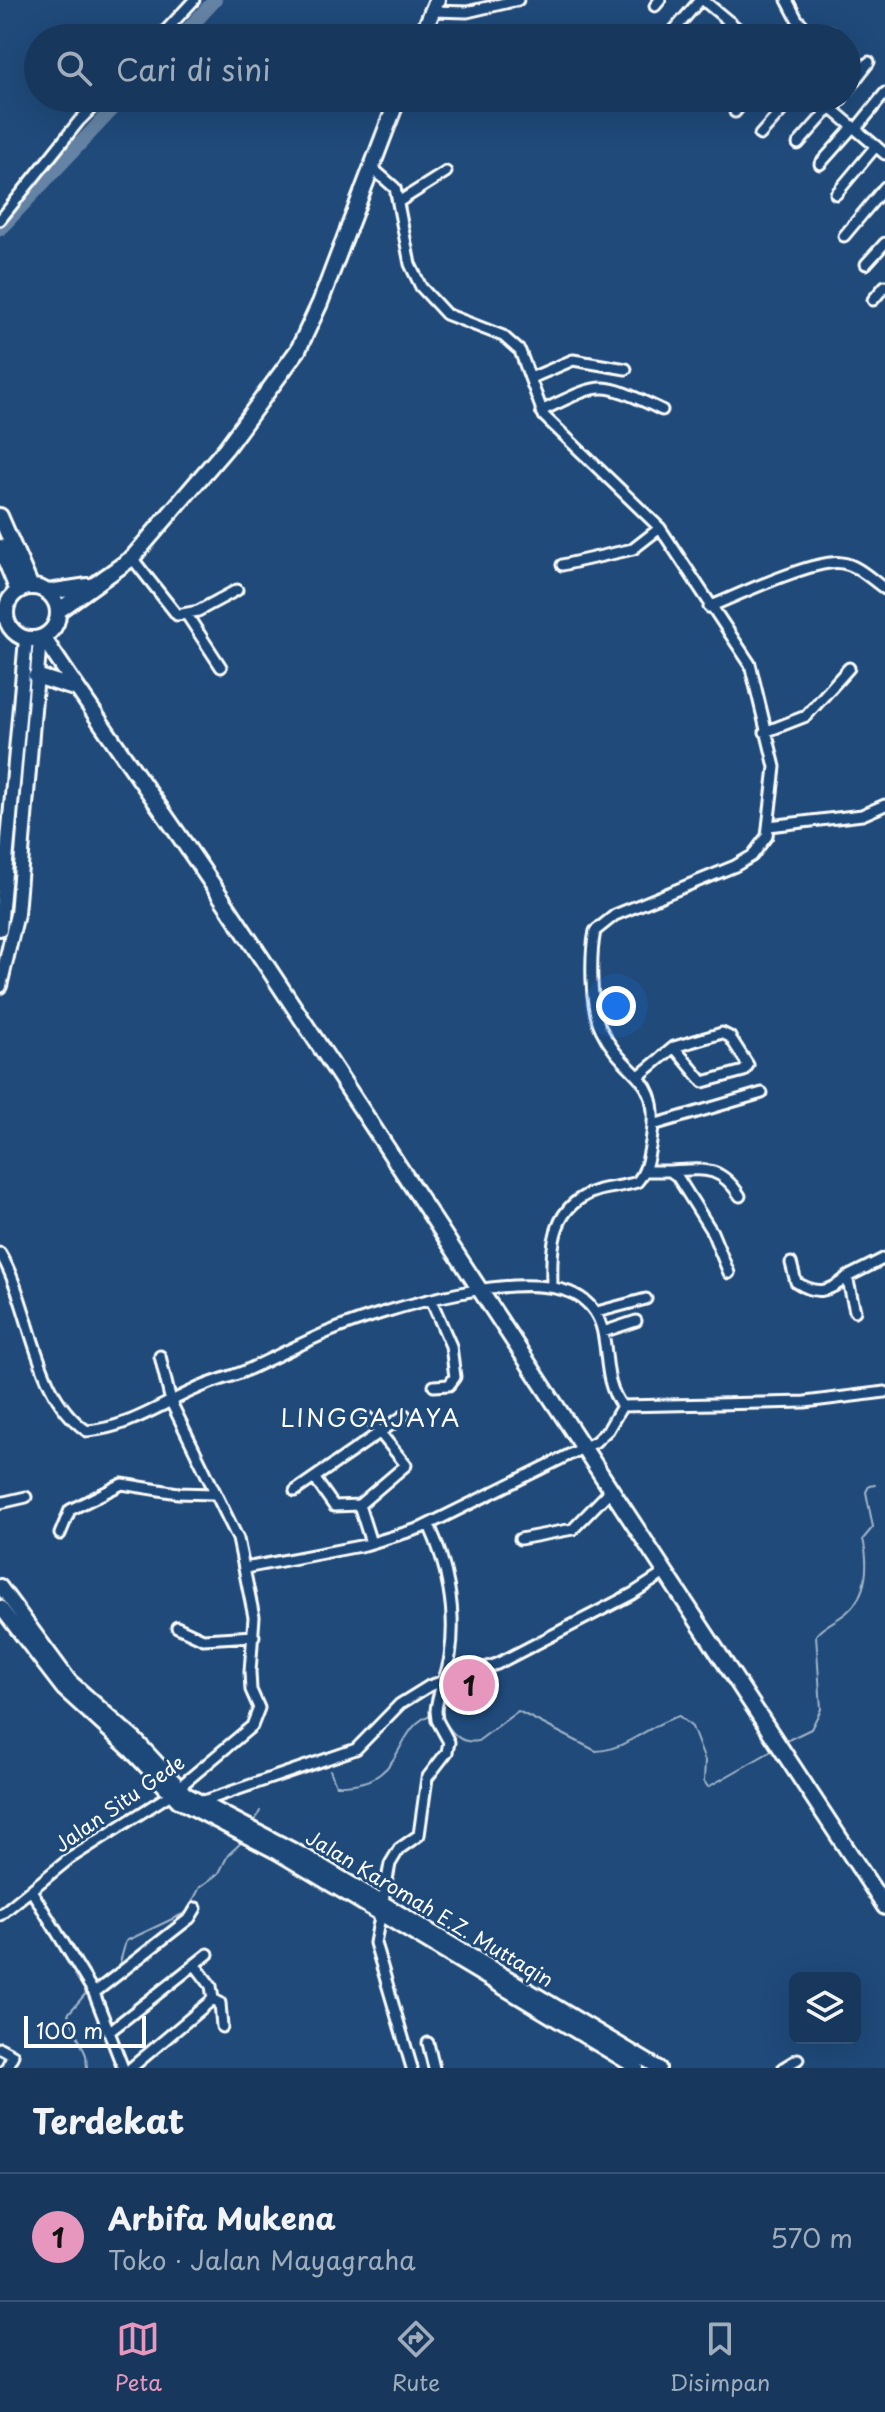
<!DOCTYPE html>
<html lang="id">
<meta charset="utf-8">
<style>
body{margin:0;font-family:"Playpen Sans",sans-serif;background:#203f62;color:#f1f3f6}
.controls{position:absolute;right:24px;bottom:24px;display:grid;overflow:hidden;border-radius:12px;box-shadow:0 8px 32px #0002}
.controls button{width:72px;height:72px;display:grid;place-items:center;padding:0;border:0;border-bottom:2px solid #365272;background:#17385c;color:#f1f3f6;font:40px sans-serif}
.scale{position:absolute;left:24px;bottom:20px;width:122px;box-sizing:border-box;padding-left:8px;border:4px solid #fff;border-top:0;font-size:22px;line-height:28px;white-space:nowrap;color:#fff;-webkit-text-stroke:6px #1f4a7a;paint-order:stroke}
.you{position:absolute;left:616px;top:1006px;width:28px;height:28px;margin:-20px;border:6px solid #fff;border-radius:50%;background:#1a73e8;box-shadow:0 0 0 12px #1a73e833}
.badge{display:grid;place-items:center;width:52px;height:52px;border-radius:50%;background:#e797bd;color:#111;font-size:26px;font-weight:700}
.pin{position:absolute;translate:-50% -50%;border:4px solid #fff;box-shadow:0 2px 8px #0006}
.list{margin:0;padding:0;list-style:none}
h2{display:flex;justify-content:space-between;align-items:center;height:104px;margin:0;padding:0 32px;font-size:34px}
h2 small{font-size:26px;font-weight:400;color:#9eacbb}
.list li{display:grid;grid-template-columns:52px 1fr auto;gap:24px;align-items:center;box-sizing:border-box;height:128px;padding:0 32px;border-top:2px solid #365272}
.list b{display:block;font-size:30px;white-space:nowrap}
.list p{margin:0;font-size:26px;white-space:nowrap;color:#9eacbb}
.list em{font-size:26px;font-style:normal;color:#9eacbb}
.icon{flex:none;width:44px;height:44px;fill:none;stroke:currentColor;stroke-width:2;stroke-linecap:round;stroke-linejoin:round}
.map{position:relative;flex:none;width:885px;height:2068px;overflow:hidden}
.search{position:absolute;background:#17385c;box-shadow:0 8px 32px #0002;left:24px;right:24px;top:24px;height:88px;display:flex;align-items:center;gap:20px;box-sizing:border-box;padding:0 28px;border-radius:44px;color:#9eacbb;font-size:30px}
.sheet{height:232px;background:#17385c}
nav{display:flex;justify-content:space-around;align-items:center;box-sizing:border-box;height:112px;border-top:2px solid #365272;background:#17385c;font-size:22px;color:#9eacbb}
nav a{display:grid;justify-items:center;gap:4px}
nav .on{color:#e797bd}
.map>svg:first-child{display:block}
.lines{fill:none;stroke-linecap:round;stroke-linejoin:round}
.stream{stroke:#a3b5c8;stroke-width:2}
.river{stroke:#6583a4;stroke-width:14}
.street-casing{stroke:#fff;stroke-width:15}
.secondary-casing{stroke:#fff;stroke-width:18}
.primary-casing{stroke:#fff;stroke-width:20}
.street{stroke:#1f4a7a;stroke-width:9}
.secondary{stroke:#1f4a7a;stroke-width:12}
.primary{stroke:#1f4a7a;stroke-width:14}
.labels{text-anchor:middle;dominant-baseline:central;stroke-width:6;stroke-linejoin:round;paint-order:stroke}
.street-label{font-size:20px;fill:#fff;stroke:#1f4a7a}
.quarter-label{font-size:24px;letter-spacing:2px;fill:#fff;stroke:#1f4a7a}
</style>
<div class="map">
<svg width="885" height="2068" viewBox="0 0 885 2068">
<rect width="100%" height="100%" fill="#1f4a7a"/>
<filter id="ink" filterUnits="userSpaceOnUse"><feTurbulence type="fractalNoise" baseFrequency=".0125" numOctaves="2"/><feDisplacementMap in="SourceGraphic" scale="16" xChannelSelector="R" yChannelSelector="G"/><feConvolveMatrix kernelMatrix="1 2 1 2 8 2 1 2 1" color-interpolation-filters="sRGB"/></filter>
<g filter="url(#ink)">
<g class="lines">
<path class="stream" d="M439 1715C450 1727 456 1745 478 1741L518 1711 596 1751C629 1749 649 1724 679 1716L692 1727 705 1761 704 1781 708 1787 773 1750
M786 1741 811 1729 821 1709 816 1635C824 1625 837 1621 847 1612 868 1594 869 1564 863 1539L873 1527 866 1492 869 1486 875 1485
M330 1770 336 1785C409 1787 390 1728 433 1714
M253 1824 260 1811
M93 1987 119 1966 126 1941 187 1912 200 1887 219 1873 228 1855 244 1840
M87 2068 86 2055 68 2014 88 1991"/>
<path class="river" d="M180 38 215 0
M0 229 123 98"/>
<g class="street-casing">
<path id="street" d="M703 0 749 38
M787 0 797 19 815 38
M655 6 660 0
M433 11 467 12 518 0
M670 35 700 0
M159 38 194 0
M716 38 730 22
M826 38 831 32
M847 91 869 62
M565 98 568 99
M819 98 885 154
M833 110 842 98
M735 112 746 98
M856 129 885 93
M760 135 793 98
M798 144 830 108
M820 164 853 127
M370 166 395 188 410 264 421 287 446 314 503 336 520 351 544 416 660 528 750 664 775 767 767 836 752 856 735 866 615 915 595 931C590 955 590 1007 601 1029 625 1080 663 1071 651 1142 648 1156 647 1171 637 1182 625 1186 612 1187 599 1190 552 1204 551 1245 552 1285
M836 194 876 146
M400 201 446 172
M0 220 79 121 102 98
M844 236 885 187
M866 264 885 243
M873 300 885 286
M531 378 573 360 626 369
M541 411C604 381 599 380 662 410
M132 558 177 615 198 611 237 590
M562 565 633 549 660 528
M709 607C736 596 816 558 842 563 858 565 872 580 885 589
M187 615 221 667
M765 732 806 716 849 668
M769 826 862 815 885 805
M639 1076 674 1047 722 1033 730 1037 748 1065 744 1071 703 1082 674 1047
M653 1125 762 1093
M645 1171H670L677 1176 712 1232 729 1273
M670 1171C704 1169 720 1165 740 1196
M0 1253C33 1309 32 1393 87 1431 127 1428 158 1406 194 1390 210 1382 228 1378 245 1371 273 1358 300 1344 328 1332 382 1310 537 1261 585 1301 617 1327 596 1374 622 1406L805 1402 885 1392
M791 1263 796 1282C816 1295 829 1293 847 1277
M431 1300 451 1346 455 1377 449 1385 434 1386
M855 1311 847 1277 885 1258
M597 1312 646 1299
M603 1332 636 1321
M315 1479 334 1506 359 1505 406 1465 368 1418
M295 1491 405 1415
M0 1503 26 1497
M359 1505 371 1543
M60 1534 70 1510 122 1484 178 1493 214 1494
M520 1539 573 1529 612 1489
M245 1568 365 1545 421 1528 595 1442 608 1430 622 1406
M177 1627 203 1639 254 1636
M198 1803 356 1749 400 1704 429 1686 497 1664 632 1594 666 1572
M31 1890 94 1993 123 2068
M0 1915 69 1859 171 1794 252 1726 259 1708 251 1690 250 1672 254 1617 238 1539 171 1402 160 1356
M195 1965 211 1986 213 1999
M94 1993 190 1918 196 1908
M110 2031 208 1954
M428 2043 434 2068
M0 2048 13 2055 6 2068
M131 2068 213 1999 220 2003 222 2027
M412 2068 375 1943 390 1864 399 1849 419 1835 427 1778 447 1752 449 1742 437 1720 436 1711C437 1692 448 1674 450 1656 457 1612 447 1564 429 1525
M783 2068 798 2059"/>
</g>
<g class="secondary-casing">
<path id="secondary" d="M0 929 26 639
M0 986 17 914 40 638
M0 1586 70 1681 137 1741 186 1794 305 1856 659 2068
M0 1607 63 1689 130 1750 178 1801 278 1853 637 2068"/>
</g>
<g class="primary-casing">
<path id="primary" d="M421 38 437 0
M0 516 31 587
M0 547 18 591
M6 613a26 26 0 1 1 52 0a26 26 0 1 1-52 0Z
M48 592 88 586
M58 611 132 558 226 448 298 350 320 303 398 98
M43 637C103 729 168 817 229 909 449 1241 668 1574 885 1907
M36 676 74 688"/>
</g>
<use href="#street" class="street"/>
<use href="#secondary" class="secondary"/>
<use href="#primary" class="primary"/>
</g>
</g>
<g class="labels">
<g class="street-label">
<text transform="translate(119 1803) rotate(-35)">Jalan Situ Gede</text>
<text transform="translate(430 1908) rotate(31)">Jalan Karomah E.Z. Muttaqin</text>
</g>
<g class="quarter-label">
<text x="371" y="1417">LINGGAJAYA</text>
</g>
</g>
</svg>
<div class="controls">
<button><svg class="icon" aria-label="layers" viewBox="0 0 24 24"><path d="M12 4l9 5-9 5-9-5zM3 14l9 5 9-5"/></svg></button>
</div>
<div class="scale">100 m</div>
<div class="you"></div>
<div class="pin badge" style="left:469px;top:1685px">1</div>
<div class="search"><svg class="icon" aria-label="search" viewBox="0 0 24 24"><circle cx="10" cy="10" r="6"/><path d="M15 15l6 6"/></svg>Cari di sini</div>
</div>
<section class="sheet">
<h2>Terdekat<small></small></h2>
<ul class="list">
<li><span class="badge">1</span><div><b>Arbifa Mukena</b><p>Toko · Jalan Mayagraha</p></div><em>570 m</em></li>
</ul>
</section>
<nav>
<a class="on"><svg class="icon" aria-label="map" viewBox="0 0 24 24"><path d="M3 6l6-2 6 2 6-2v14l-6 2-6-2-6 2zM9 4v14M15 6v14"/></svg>Peta</a>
<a><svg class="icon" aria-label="directions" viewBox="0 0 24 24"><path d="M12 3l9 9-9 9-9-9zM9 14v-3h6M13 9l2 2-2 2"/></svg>Rute</a>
<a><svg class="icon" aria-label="saved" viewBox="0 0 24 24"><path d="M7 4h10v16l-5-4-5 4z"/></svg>Disimpan</a>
</nav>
